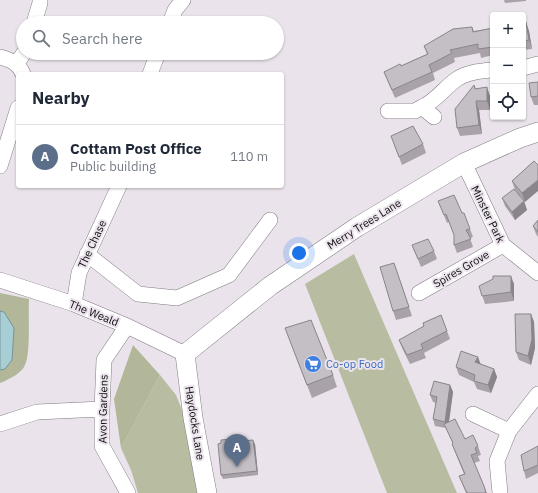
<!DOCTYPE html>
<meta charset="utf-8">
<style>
body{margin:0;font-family:"IBM Plex Sans",sans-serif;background:#f2f2f3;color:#1f2937}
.controls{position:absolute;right:12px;top:12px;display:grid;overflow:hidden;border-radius:4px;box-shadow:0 1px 3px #0004}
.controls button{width:36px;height:36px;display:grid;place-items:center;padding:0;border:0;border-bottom:1px solid #e0e1e3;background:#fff;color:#1f2937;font:20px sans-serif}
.you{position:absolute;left:299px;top:253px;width:14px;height:14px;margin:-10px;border:3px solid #fff;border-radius:50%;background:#1a73e8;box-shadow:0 0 0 6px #1a73e833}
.badge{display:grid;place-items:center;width:26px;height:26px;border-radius:50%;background:#2b875e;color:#fff;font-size:13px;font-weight:700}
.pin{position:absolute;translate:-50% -33px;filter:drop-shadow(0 1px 2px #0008)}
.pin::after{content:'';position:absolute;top:21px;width:14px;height:12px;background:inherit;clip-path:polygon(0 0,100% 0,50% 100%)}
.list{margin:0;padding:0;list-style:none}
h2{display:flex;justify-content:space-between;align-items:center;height:52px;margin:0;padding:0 16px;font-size:17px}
h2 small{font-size:13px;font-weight:400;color:#747a83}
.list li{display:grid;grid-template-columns:26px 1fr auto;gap:12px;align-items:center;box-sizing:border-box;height:64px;padding:0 16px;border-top:1px solid #e0e1e3}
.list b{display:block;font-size:15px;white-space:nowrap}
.list p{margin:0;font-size:13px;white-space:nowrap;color:#747a83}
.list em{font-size:13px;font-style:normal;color:#747a83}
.icon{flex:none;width:22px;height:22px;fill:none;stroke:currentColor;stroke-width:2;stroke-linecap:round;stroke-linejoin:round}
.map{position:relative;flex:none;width:538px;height:493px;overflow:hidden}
.search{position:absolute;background:#fff;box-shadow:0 1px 3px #0004;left:16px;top:16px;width:268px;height:44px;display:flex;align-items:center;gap:10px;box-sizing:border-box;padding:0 14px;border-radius:22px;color:#747a83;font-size:15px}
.panel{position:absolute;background:#fff;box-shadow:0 1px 3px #0004;left:16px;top:72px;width:268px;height:116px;border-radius:4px}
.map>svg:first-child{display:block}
.green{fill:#b8bda1}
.forest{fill:#b1b798}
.water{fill:#a6ced4;stroke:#799499}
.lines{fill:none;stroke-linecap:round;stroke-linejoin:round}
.minor-casing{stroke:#807b81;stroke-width:16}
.tertiary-casing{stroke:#807b81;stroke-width:20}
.minor{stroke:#fff;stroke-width:15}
.tertiary{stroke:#fff;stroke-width:19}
.wall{fill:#a9a3a9}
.shaded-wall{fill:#89858a}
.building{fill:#c4bec5;stroke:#89858a}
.labels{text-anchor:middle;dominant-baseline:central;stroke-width:4;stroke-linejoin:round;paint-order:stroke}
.street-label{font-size:11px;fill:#0f0d10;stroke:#eae3eb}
.shop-label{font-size:11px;fill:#366cbe;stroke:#eae3eb;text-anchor:start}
</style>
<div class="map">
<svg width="538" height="493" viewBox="0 0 538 493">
<rect width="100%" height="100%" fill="#eae3eb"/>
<path class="green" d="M354 254 457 493H387L305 284Z
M160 375 176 395 186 420 200 493H138L131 470 121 448Z"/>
<path class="forest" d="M0 293 29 299C28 314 31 354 25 365 22 373 8 380 0 383V370L5 369 4 312 0 311Z
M133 345 160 375 121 448 114 399Z"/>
<path class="water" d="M0 311 4 312 14 328 12 360 5 369 0 370Z"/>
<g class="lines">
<g class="minor-casing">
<path id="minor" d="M34 23 40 3V0
M170 23 175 10 183 0
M0 57C10 60 19 63 23 74
M16 64 24 53
M523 68 538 64
M150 74 158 53
M422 107C436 101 444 88 457 79 467 72 481 71 493 70
M388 111H415L422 107 434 117
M464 163 503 245 538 273
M0 166 18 108
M87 254 138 294 177 298 229 275 270 220
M0 280 74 304 127 326 185 354
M419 293 503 245
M74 304 79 273 119 186
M127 326 104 360 102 409V446L128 493
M473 414 509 431
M0 424 37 412 102 409
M500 493 497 461 509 431 538 394"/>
</g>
<g class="tertiary-casing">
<path id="tertiary" d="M207 493 193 418 185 354 270 286 357 227 464 163 520 138 538 132"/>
</g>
<use href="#minor" class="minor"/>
<use href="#tertiary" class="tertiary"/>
</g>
<path class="wall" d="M504 0H526V1L505 3Z
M523 23 529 31 532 49 523 50Z
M472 27 474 31 493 28V55L481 58 480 53 454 58 455 62 433 73 435 80 395 98 384 72 401 66 427 54 424 46Z
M538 82V105H534L531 97Z
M474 85 476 89 490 96V110H479L482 134 460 136 457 128Z
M391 136 423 144 426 153 402 165Z
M534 161 525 202 515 190 512 181Z
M502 198 524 201 527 210 515 220 505 206Z
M438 201 462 213 470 229 473 237 470 238 473 247 457 253 454 245V235L449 222 447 223Z
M538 220V237L536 234 533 226Z
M412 245 434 251 437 259 421 267Z
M394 263 412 316 396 320 393 311Z
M514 284V301L485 304 479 286Z
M531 314 534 322 535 348 531 365 519 360 516 352Z
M441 315 450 339 424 353 426 358 410 364 402 348 399 340 424 327 423 323Z
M290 341 333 375 337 387 312 398Z
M478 357 480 364 494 369 497 377 491 393 477 389 474 382 459 375 456 367Z
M450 385 453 392 449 421 465 439 478 446 481 455 478 456 480 461 474 463 487 493H466L459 476 464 474 455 452 452 444H453L446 428 435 426 433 419 436 403 433 402 430 395Z
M232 439 234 442 255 444 258 475 223 479 221 475V443Z
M538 446V473L526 479 524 471Z"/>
<path class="shaded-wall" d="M526 22 529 31 532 49 529 40Z
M487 87 490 96V110L487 101Z
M476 101 479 110 482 134 479 125Z
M538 180V191L525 202 522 193Z
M524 201 527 210 515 220 512 212Z
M511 276 514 284V301L511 292Z
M531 314 534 322 535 348 531 365 528 356Z
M478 357 481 365 475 362Z
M494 369 497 377 491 393 488 385Z
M450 385 453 392 448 429 445 422Z
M253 440 255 444 258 475 257 471Z"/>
<path class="building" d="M526 22 529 40 523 41V23Z
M472 27 473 32 493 28V47L478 49V44L450 50 452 53 429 65 432 72 392 90 384 72 400 64 401 66 428 54 424 46 453 29Z
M538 82V96L531 97 529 83Z
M474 85 475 89 487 87V101H476L479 125 457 128 455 109Z
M413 126 423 144 399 157 391 136Z
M534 161 538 165V180L522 193 512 181Z
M514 189 524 201 512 212 502 198Z
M454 195 462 213H464L470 229 466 230 471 239 454 245V235L446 214 444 215 438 201Z
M538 220V232L533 226Z
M428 239 434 251 418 259 412 245Z
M394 263 409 307 393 311 380 267Z
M493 276H511V292L482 296 479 286 493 279Z
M515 314H531L532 339 528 356 516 352Z
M441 315 447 331 421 344 423 349 407 355 399 340 424 326 423 323Z
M311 320 333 375 307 385 285 328Z
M461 351 478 357 475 362 494 369 488 385 474 381 475 375 456 367Z
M434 381 450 385 445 422 433 419 437 397 430 395Z
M455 419 465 439 473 435 478 446 475 448 477 453 471 455 484 486 486 493H467L459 476 465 474 452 444 453 443 444 424Z
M232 439 233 442 253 440 257 471 221 475 218 444 221 443V440Z
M538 446V465L524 471 521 455Z"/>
<defs>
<g id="supermarket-disc" transform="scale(0.9)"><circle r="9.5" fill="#3f7fe0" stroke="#eae3eb"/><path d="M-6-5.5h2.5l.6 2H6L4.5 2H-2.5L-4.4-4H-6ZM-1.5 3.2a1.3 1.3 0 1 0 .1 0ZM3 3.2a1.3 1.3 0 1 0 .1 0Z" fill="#fff"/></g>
</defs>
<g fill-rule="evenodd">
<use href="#supermarket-disc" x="313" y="364"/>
</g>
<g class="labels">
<g class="street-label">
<text transform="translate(488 214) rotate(64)">Minster Park</text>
<text transform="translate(364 224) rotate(-32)">Merry Trees Lane</text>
<text transform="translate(92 244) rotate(-65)">The Chase</text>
<text transform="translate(461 269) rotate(-30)">Spires Grove</text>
<text transform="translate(94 313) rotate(22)">The Weald</text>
<text transform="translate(103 409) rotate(-89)">Avon Gardens</text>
<text transform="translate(195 423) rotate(81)">Haydocks Lane</text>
</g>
<g class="shop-label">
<text x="326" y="364">Co-op Food</text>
</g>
</g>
</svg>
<div class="controls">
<button>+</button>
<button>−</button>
<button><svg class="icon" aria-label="locate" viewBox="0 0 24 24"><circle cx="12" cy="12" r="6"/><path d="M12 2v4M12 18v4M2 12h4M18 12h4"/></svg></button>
</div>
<div class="you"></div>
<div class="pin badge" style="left:237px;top:467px;background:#5c6f8a">A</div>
<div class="search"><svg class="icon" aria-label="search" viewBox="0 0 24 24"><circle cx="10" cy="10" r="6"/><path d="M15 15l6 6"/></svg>Search here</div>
<section class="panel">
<h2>Nearby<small></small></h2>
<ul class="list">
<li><span class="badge" style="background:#5c6f8a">A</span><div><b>Cottam Post Office</b><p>Public building</p></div><em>110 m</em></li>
</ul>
</section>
</div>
